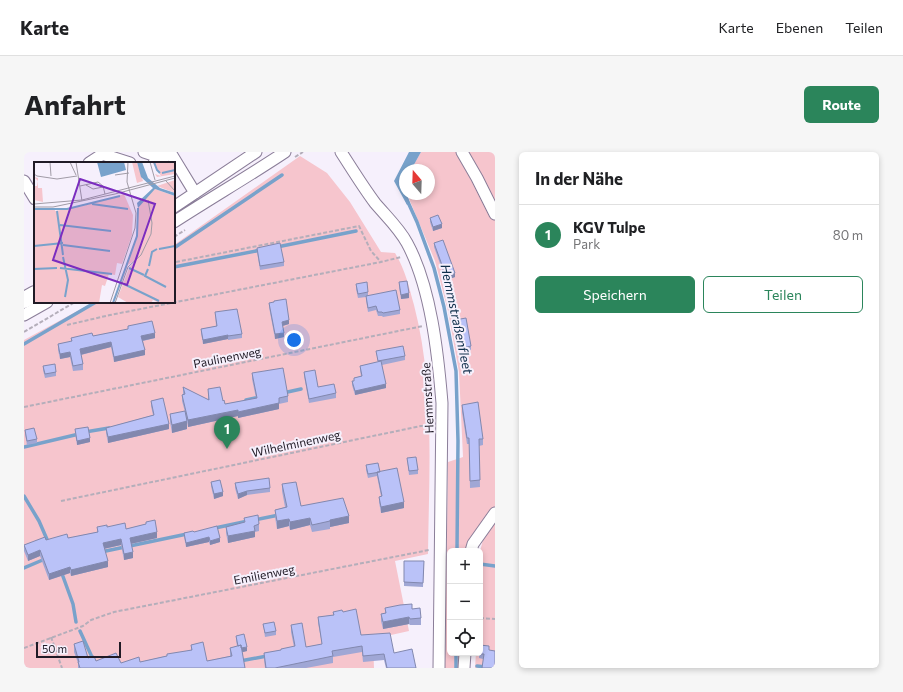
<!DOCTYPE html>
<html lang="de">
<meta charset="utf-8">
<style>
body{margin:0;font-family:Commissioner,sans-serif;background:#f6f6f6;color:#202124}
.controls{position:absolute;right:12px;bottom:12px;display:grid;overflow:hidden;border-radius:6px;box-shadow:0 2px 6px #0003}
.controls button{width:36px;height:36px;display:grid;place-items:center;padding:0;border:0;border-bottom:1px solid #e0e0e0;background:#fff;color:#202124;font:20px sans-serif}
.compass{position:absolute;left:375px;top:12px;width:36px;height:36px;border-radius:50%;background:#fff;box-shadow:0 2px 6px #0003;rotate:341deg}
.scale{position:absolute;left:12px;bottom:10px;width:85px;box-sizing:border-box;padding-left:4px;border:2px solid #201b26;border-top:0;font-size:11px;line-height:14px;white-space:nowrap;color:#201b26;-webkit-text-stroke:3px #f6f0fc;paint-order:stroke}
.you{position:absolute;left:270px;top:188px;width:14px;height:14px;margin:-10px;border:3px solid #fff;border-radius:50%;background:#1a73e8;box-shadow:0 0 0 6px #1a73e833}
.badge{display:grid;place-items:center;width:26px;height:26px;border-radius:50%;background:#2b855b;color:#fff;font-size:13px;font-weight:700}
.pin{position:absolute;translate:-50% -33px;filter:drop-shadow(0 1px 2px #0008)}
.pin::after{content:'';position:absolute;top:21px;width:14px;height:12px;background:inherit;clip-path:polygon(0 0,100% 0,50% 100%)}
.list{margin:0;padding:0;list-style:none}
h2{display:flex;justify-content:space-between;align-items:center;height:52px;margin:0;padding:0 16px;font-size:17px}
h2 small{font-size:13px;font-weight:400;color:#757577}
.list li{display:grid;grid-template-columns:26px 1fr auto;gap:12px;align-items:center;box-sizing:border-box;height:60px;padding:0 16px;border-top:1px solid #e0e0e0}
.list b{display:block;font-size:15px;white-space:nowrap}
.list p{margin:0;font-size:13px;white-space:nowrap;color:#757577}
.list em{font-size:13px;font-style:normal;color:#757577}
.actions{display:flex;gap:8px;padding:12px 16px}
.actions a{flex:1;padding:9px 0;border:1px solid #2b855b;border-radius:6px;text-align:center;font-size:14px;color:#2b855b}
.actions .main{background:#2b855b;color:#fff}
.icon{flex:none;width:22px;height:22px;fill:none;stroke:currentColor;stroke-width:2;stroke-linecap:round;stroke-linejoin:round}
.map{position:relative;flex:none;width:471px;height:516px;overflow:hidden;border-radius:6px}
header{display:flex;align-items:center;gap:24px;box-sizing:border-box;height:56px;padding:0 20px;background:#fff;border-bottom:1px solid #e0e0e0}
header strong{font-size:19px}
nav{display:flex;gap:22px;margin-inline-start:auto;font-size:14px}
.intro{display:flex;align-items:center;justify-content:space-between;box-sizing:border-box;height:96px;padding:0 24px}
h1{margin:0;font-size:28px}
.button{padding:10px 18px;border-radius:6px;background:#2b855b;color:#fff;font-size:14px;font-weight:700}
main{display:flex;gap:24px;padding:0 24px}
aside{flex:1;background:#fff;border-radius:6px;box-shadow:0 2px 6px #0003}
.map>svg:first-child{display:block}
.green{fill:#f6c5cd}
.water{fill:#78a2cb}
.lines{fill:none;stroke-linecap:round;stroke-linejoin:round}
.stream{stroke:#78a2cb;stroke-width:3.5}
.minor-casing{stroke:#8b7e99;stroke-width:13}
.highway-casing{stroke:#8b7e99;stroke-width:18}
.path{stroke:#b4aeba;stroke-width:2;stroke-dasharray:4 2;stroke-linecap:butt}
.minor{stroke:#fff;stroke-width:11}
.highway{stroke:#fff;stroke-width:16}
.wall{fill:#a0a7d5}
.shaded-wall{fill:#8288ae}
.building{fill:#bac2f8;stroke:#8288ae}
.labels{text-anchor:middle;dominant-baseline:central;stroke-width:4;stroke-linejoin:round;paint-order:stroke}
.street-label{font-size:12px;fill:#201b26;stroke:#f6f0fc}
.water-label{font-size:13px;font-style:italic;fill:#0f2f4b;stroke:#f6f0fc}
.inset-river{fill:none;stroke:#78a2cb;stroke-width:2}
.inset-road{fill:none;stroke:#a09ba6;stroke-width:1}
.view{fill:#7b2cbf;fill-opacity:0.15;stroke:#7b2cbf;stroke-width:2}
.inset-edge{fill:none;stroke:#201b26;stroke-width:2}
</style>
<header>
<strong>Karte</strong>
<nav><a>Karte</a><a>Ebenen</a><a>Teilen</a></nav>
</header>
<div class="intro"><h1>Anfahrt</h1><a class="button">Route</a></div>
<main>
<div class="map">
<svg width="471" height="516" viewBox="0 0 471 516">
<rect width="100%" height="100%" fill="#f6f0fc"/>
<path class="green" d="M397 0H471V354L458 372 442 399H426V501H438L437 516H421L424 310 439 305 435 220 424 159 411 109 383 42H405V18H387Z
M276 4 303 21 326 50 357 100 371 101C381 117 385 135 390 153 411 234 405 319 404 402L371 409 385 479 349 487 350 516H0V188L70 150H150V93Z
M471 371V516H451L452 501H456V399L459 388Z"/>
<path class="water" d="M385 0H397L387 18H381V42H383L386 52 383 53 370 29Z"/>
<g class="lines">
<path class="stream" d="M383 48 393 70 410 116 420 155 432 219 434 289 433 399
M253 95 332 79
M150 96 258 23
M150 115 237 98
M0 192 72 150
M259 241 277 237
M222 248 236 245
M61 280 85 276
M0 295 55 282
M0 344 15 369 25 392
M230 368 255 363
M191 376 224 369
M77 400 163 382
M456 412 471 414
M0 416 21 407
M37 419 49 452 52 470
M56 479 73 516
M216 509 243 504
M453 514 471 516
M432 516V501"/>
<g class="minor-casing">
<path id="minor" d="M120 0 138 6
M146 0 171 41
M317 0C328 17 339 35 351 51 362 64 375 76 383 91 407 135 414 202 418 251L415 516
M438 0 453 26 471 62
M78 2 106 11
M65 11 82 0
M130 11 147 1
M0 29 11 47
M150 55 232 0
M150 70C187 46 225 24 261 0
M0 163 23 150
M447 399 449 392 471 361
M440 516 441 501"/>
</g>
<g class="highway-casing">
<path id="highway" d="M0 148 11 142"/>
</g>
<path class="path" d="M271 5 279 0
M150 85 161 78
M152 110 335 74 347 99 357 110
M43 173 86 163 357 110 377 105
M0 180 51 150
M0 255 399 174
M37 349 397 274H407
M456 466 471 467
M27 485 38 516
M0 496 59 474 67 468 90 460 405 398"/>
<use href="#minor" class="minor"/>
<use href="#highway" class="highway"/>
</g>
<path class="wall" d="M406 66 418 76 409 79 406 70Z
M410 91 431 125 422 128 410 95Z
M233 96 260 110V114L236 118 233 100Z
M150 118 151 125V133H150Z
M375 130 385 146 377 147 375 135Z
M332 132 344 140V144L376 158V162L359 165 358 164H354L352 158 344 160 342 148V145L334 146 332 137Z
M245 151 265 172 259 174 260 185 251 187 245 155Z
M191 160 218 182V186L204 188V187L179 192 177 181V177L192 174Z
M431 168 447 194V198L439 200 435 181H432L431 172Z
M104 174 131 186 119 189 121 203 90 210 87 195 57 203 59 212V218L49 219 46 205 36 207 34 198V192L47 190V186L69 184 104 177Z
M352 199 381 204V208L358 213 362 236 331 243 328 233V229H330V226L337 224 336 218V214L354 210Z
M19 214 32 220V224L21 226 19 218Z
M280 220 294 235 312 241V246L285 251 280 224Z
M228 221 264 244V250L255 252V257L214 266V264L164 275 163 270V277L148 281 146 270V262L161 260 158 249V243L159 242V235L184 248V237L199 249 201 252 232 246 228 227Z
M127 249 145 277 84 291 82 281V276L129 263 127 254Z
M438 253 459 287V293L455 294 456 335 446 336 445 292H443L438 260Z
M51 277 66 290 53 293 51 281Z
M1 278 13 287V291L3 293 1 282Z
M383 306 394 318V322L385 323Z
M342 313 356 320 380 356 357 361 355 350V345L357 344 353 324 344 326 342 318Z
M187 330 199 344 190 347 187 334Z
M211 331 246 336V340L223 343 214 347 211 336Z
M258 332 277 354 325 371 306 375V377L288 380 286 373 266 378 265 374 253 377 251 365V358L261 355 258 339Z
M220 366 235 372V379L231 380V385L204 391 202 381V375L220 371Z
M122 370 133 386 107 392 109 406 100 408 97 393 80 397 84 415 47 424 46 421 25 428 16 404 4 409 0 399V393L22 388 44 386 73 380V375H83L102 377 122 372Z
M170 380 196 390 186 393 185 390 162 395 160 385V381Z
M380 409H400L399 435 380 434Z
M361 456 388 457 397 466V473H386L385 472 359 477 357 469V462L361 461Z
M309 460H319L337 483 370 501 392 516H362L360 508 339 510 338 500 309 505V511L282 516H241L240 507V501L257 498 270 495 267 480V473L282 495 298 492 294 471V465L309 463Z
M239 472 252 479V483L241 485Z
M212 484 223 499 218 500 221 516H54V511L50 500V492L64 506 72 509 97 511 116 510 167 498V493L183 509 206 504V496L213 494 212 488Z
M465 498 459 507 455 506V501Z"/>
<path class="shaded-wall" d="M418 72V76L409 79V75Z
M431 121V125L422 128V124Z
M385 141V146L377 147V143Z
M265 168V172L258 174V170Z
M131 181V186L117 189V184Z
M260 181V185L251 187V182Z
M204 183V187L179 192V188Z
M87 190V195L56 203V197Z
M121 198V203L90 210V205Z
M46 200V205L36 207V202Z
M362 232V236L331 243V239Z
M255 251V257L214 266V260Z
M214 258V264L164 275V268Z
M163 269V277L148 281V273Z
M145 272V277L84 291V285Z
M66 286V290L53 293V289Z
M223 339V343L214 347V342Z
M199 340V344L190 347V342Z
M380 350V356L357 361V355Z
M325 364V371L306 375V368Z
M286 366V373L266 378V370Z
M265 367V374L253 377V369Z
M231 379V385L204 391V384Z
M133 380V386L106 392V386Z
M185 385V390L162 395V391Z
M196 386V390L186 393V389Z
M97 387V393L79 397V391Z
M16 398V404L4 409V403Z
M109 400V406L100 408V402Z
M84 409V415L47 424V418Z
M46 415V421L25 428V422Z
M385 465V472L359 477V470Z
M223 495V499L215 501V497Z"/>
<path class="building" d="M414 63 418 72 409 75 406 66Z
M419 88 431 121 422 124 410 91Z
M256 91 260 110 236 114 233 96Z
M383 129 385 141 377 143 375 130Z
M343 130 344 140 334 142 332 132Z
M372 138 376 158 359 161 358 160H354L352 154 344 156 342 144Z
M262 147 265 168 258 170 260 181 251 182 245 151 250 150V149Z
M213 157 218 182 204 184V183L179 188 177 177 193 174 191 160Z
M442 166 447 194 439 196 435 177H432L431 168Z
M128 169 131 181 117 184 121 198 90 205 87 190 56 197 59 212 49 214 46 200 36 202 34 192 48 189 47 186 68 181 69 184 104 177V174Z
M379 194 381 204 354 209 352 199Z
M357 209 362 232 331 239 328 229H330V226L338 224 336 214Z
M31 212 32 220 21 222 19 214Z
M259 216 264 244 255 246V251L214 260V258L164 268 158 243 161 242 159 235 185 248 184 237 196 235 199 249 200 248 201 252 233 246 228 221Z
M291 218 294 235 310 232 312 241 285 247 280 220Z
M139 246 145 272 84 285 82 276 130 263 127 249Z
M454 250 459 287H455L456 328 446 329 445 286H443L438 253Z
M161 259 163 269 148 273 146 262Z
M64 275 66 286 53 289 51 277Z
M10 276 13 287 3 289 1 278Z
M392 305 394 318 385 319 383 306Z
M354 311 356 320 344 322 342 313Z
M373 316 380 350 357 355 355 345 358 344 353 320Z
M245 326 246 336 223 339 214 342 211 331Z
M196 328 199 340 190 342 187 330Z
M272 330 277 354 319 346 325 364 306 368V369L288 373 286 366 266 370 265 367 253 369 251 358 263 355 258 332Z
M234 363 235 372 230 374 231 379 204 384 202 375 221 370 220 366Z
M131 368 133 380 106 386 109 400 100 402 97 387 79 391 84 409 47 418 46 415 25 422 16 398 4 403 0 393 21 385 22 388 43 382 44 386 74 380 73 375 83 373V375L101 371 102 377 122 372V370Z
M193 374 196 386 186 389 185 385 162 391 160 381 169 379 170 380Z
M380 409H400L399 431 380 430Z
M388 452V457L396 456 397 466 386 467 385 465 359 470 357 462 362 461 361 456 376 453Z
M332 457 337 483 366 481 370 501 388 497 392 516H363L360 502 339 504 338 494 308 499 309 504 251 516H242L240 501 257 498V497L271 494 267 473 278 471 282 495 298 492 294 465 310 463 309 460 318 458 319 460Z
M250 470 252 479 241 481 239 472Z
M220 482 223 495 217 496V493L214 494 212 484Z
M59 489 64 506 70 504 72 509 92 501 97 511 115 505 116 510 143 504V502L168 498 167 493 179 490 183 509 208 504 206 496 217 493 221 516H56L54 510H55L50 492Z
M456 493 465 494V498L471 499V516H458L460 502H455V501H456Z"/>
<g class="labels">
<g class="street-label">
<text transform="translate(203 205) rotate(-11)">Paulinenweg</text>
<text transform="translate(403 246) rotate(-93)">Hemmstraße</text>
<text transform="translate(272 291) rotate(-12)">Wilhelminenweg</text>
<text transform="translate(240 422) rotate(-11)">Emilienweg</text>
</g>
<g class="water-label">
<text transform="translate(433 167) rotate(78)">Hemmstraßenfleet</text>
</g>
</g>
<g transform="translate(10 10)">
<rect width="141" height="141" fill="#f6f0fc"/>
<path d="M98 0H103L109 19 103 21ZM118 0H141V12L123 15 121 12 127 14ZM0 15 4 16V26H8L9 40 0 38V24H3L4 19ZM141 18V31L123 24ZM121 27 141 34V141H125L119 138 117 141H94L84 135 95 106 103 97 94 103 80 141H78L103 75 104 42ZM90 32 99 53 98 73 88 102 83 101 81 113 75 112 71 124 68 123 65 141H0V46H21V49L49 44Z" fill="#f6c5cd"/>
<path d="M63 0H90L92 8 67 15ZM103 0H108L114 16 126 26 141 31V34L121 27 104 46 103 41 119 26 107 15Z" fill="#78a2cb"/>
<path class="inset-river" d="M120 0 123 8 126 11M128 11 141 8M58 42 94 47M0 47H33L86 34M23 49 29 93M26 63 77 69M29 83 76 89M0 84 29 81M125 87 141 84M29 95 34 118 31 135M115 104 118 90 123 87M26 106 78 112M95 106 110 113M0 107 23 106M114 107 111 114 132 125M90 122 125 139M79 141 103 74 104 46"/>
<path class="inset-road" d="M16 0 17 14M36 0 42 13M42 0 48 39M116 0 121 18M0 12 3 14 23 17 43 14M81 13 95 11M132 19 141 29M52 23 59 27 69 25M46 24 64 20 69 24 71 32M48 38 141 14M0 42 48 38M0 45H19M19 45 81 32 141 16M76 141 101 66 102 51 93 20 94 0M81 141 94 105 107 93 117 72 118 61 114 38"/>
<path class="view" d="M46 17 121 42 93 123 19 98Z"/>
<rect width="141" height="141" class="inset-edge"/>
</g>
</svg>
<div class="controls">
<button>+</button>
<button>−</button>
<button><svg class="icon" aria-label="locate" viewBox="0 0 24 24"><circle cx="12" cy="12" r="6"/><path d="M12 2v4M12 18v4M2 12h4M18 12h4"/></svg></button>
</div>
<svg class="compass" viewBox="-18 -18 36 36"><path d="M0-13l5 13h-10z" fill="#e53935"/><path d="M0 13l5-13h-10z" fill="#757577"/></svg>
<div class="scale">50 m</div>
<div class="you"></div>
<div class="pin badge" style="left:203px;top:297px">1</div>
</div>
<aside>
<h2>In der Nähe<small></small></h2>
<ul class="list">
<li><span class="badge">1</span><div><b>KGV Tulpe</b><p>Park</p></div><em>80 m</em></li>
</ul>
<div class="actions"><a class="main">Speichern</a><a>Teilen</a></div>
</aside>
</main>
